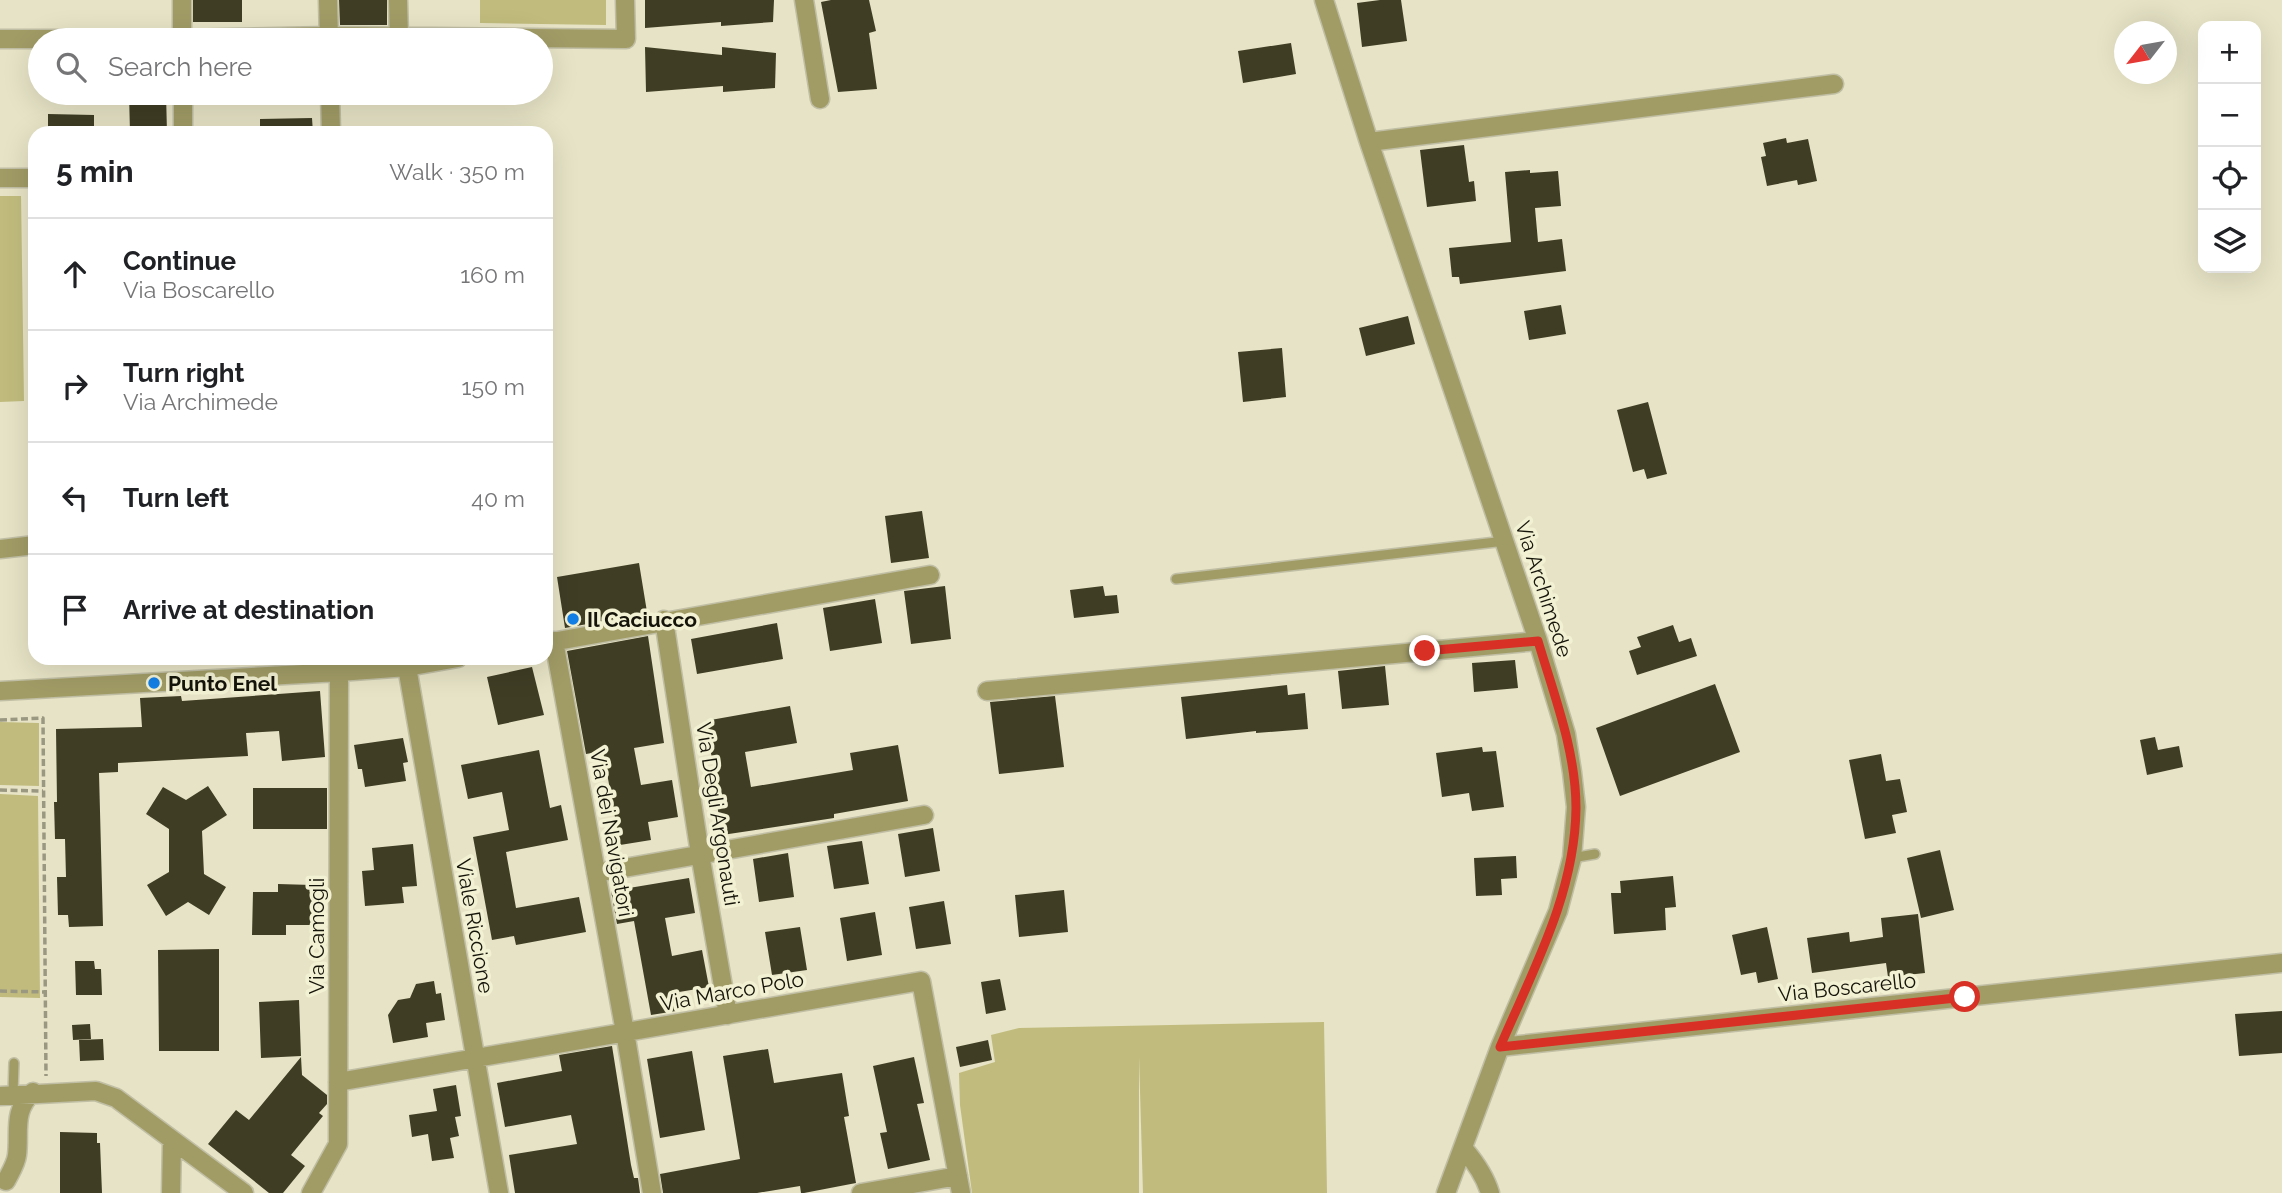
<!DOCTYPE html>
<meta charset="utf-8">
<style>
body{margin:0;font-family:Raleway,sans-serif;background:#f2f2f2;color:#202124}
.controls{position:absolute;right:21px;top:21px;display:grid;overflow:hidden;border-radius:14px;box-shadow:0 7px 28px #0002}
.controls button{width:63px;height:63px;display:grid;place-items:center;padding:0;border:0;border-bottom:2px solid #e0e0e0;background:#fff;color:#202124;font:35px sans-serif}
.compass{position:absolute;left:2114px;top:21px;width:63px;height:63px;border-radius:50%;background:#fff;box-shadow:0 7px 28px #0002;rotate:239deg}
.stop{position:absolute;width:21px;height:21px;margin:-16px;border:5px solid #d93025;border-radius:50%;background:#fff}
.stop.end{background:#d93025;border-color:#fff;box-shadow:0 2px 7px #0008}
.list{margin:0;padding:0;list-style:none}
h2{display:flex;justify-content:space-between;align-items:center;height:91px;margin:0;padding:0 28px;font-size:30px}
h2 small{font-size:23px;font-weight:400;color:#757577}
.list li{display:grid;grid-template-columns:46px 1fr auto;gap:21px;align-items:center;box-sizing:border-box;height:112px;padding:0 28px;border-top:2px solid #e0e0e0}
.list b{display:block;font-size:26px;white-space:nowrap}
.list p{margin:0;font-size:23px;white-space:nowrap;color:#757577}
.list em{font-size:23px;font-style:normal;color:#757577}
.icon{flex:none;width:38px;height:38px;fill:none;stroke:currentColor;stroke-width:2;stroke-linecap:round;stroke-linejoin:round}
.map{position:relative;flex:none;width:2282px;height:1193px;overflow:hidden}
.search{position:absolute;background:#fff;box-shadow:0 7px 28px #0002;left:28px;top:28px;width:525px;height:77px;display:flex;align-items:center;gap:18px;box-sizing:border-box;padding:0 24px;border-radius:38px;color:#757577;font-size:26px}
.panel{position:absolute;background:#fff;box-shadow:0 7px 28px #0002;left:28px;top:126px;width:525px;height:539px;border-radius:21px}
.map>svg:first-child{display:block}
.green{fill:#c1bc7d}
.building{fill:#3f3d24}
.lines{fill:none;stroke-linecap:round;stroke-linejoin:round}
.lane-casing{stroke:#c0bea4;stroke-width:12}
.street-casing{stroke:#c0bea4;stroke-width:21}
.path{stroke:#9b9882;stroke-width:3.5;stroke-dasharray:7 3.5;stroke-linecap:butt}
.lane{stroke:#a19c66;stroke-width:9}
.street{stroke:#a19c66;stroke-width:18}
.route{stroke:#d93025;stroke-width:9}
.poi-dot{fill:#137fe6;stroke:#f3f1d3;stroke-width:2.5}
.labels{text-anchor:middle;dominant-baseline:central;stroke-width:7;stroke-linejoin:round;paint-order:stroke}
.street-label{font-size:21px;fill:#15140a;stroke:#f3f1d3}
.poi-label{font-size:21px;font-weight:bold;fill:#15140a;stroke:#f3f1d3;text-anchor:start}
</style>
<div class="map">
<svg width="2282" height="1193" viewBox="0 0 2282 1193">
<rect width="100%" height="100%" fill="#e6e3c6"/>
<path class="green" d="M480 0H606V25L480 23Z
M0 196H21L24 401 0 402Z
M0 722 39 723V786L0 785Z
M0 794 38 796 40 998 0 997Z
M1324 1022 1327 1193H1143L1139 1057V1193H972L960 1105 959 1073 995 1062 991 1035 1019 1028Z"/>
<path class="building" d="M193 0H242V22H193Z
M339 0H387V25H340Z
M645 0H774L773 22 721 26V22L645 28Z
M831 0H869L876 31 869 33 877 89 838 92 821 2Z
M1380 0H1401L1407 41 1362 47 1357 3Z
M1291 43 1296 74 1243 83 1238 51Z
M645 47 722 55V47L776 53 775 88 723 92V86L646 92Z
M129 93H166L167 133H130Z
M48 114 94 115V133H48Z
M312 118 313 133H260V119Z
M1786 138 1787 143 1808 139 1817 181 1798 185 1797 180 1767 186 1761 157 1766 156 1763 143Z
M1464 145 1469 182 1474 181 1476 201 1427 207 1420 150Z
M1530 170V173L1558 171 1561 206 1535 208 1538 242 1562 239 1566 271 1460 284 1459 277H1452L1449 248 1511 242 1505 172Z
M1561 305 1566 334 1529 340 1524 311Z
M1408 316 1415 344 1366 356 1359 328Z
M1282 348 1286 397 1243 402 1238 352Z
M1648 402 1667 474 1647 479 1644 469 1633 472 1617 410Z
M922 511 929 558 891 563 885 516Z
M639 563 647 612 644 614 565 628 557 577Z
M945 586 951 639 911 644 904 591Z
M1103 586 1105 596 1117 595 1119 613 1074 618 1070 590Z
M875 599 882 643 830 651 823 608Z
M777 623 783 659 697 674 691 639Z
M1673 625 1679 642 1691 638 1697 656 1637 675 1629 651 1641 647 1637 637Z
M648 636 664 743 634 748 641 785 672 780 678 817 648 822 651 840 620 845 603 751 586 754 567 651Z
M1515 660 1518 688 1474 692 1472 663Z
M1385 666 1389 705 1342 709 1338 671Z
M532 667 544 715 498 725 487 677Z
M1715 684 1740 752 1620 796 1596 728Z
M1287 685 1288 695 1305 693 1308 729 1256 733V731L1186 739 1181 697Z
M320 691 325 757 282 761 279 731 246 733 248 756 118 763V772L99 773 103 926 69 927 68 915H58L57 877H66L65 839H55L54 802H57L56 729 142 727 140 698 181 696 182 701Z
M1055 696 1064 767 999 774 990 702Z
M790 706 797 743 745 752 751 787 853 770 850 753 898 745 908 801 834 814V818L722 835 713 780H716L705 721Z
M2155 737 2158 750 2179 746 2183 767 2147 775 2140 740Z
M403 738 408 762 403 763 406 781 365 787 362 769H358L354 745Z
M1482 747 1483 752 1496 751 1504 807 1472 811 1469 793 1442 797 1436 753Z
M539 750 550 808 561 805 568 840 506 852 516 908 579 897 586 932 516 945 514 936 492 940 473 837 509 830 502 792 468 799 461 765Z
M1881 754 1886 781 1900 779 1907 812 1892 815 1896 833 1865 839 1849 760Z
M208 786 227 815 202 831 204 874 226 887 209 915 188 902 166 916 147 885 169 872V829L146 814 163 787 186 800Z
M253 788H327V829H253Z
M933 828 940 871 905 877 898 834Z
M862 841 869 884 834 889 827 846Z
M413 844 417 886 402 887 404 903 365 906 362 871 374 870 372 848Z
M1940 850 1954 910 1921 918 1907 858Z
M788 853 794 897 759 902 753 859Z
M1516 856 1517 878 1501 879 1502 895 1476 896 1474 858Z
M1673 876 1676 907 1665 908 1666 930 1614 934 1611 893H1621L1620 881Z
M689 878 695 913 665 918 672 956 702 950 709 987 679 992 682 1010 651 1015 634 921 617 924 611 891Z
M278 884 312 885V925H286V935H252L253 892H278Z
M1064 890 1068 932 1019 937 1015 895Z
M944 901 951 944 916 949 909 907Z
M875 912 882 955 847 961 840 918Z
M1918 914 1925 973 1888 977 1886 963 1812 973 1807 938 1849 932 1850 942 1883 937 1881 918Z
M800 927 807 970 772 975 765 932Z
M1767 927 1778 979 1758 983 1756 972 1741 975 1732 935Z
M219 949V1051H159L158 950Z
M75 961H94L95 969H101L102 995H76Z
M1000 979 1006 1010 986 1014 981 982Z
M434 981 436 994 441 993 445 1020 426 1023 428 1037 393 1043 388 1015 398 1000 410 998 416 984Z
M299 1000 301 1056 261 1058 259 1002Z
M2282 1011V1053L2239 1056 2235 1014Z
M90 1024 91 1039 73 1040 72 1025Z
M103 1039 104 1060 80 1061 79 1040Z
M988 1040 992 1060 960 1067 956 1047Z
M612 1046 631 1165 634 1178H638L640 1193H515L509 1155 577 1144 571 1115 505 1127 497 1083 562 1071 559 1055Z
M768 1049 774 1083 842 1073 849 1116 844 1117 856 1183 804 1193H801L800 1186 757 1193H663L660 1174 740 1159 723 1056Z
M692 1051 705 1130 660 1138 647 1059Z
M301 1057 302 1075 327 1095V1104L319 1113 323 1116 291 1155 305 1166 283 1193H269L208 1144 236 1110 249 1120Z
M914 1057 924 1103 917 1104 930 1160 888 1169 880 1133 887 1132 873 1066Z
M456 1085 461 1116 455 1117 459 1136 450 1138 454 1158 432 1161 428 1134 412 1137 409 1115 437 1111 433 1089Z
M60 1132 97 1133V1143H100L102 1193H60Z"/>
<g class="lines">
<g class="lane-casing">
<path id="lane" d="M1176 579 1505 541
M1572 858 1595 854
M13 1094 14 1063"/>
</g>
<g class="street-casing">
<path id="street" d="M182 0V40
M328 0 329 40
M398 0 399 37
M804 0 820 99
M1324 0 1369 142 1538 641 1566 734 1572 772 1576 807 1572 858 1558 911 1500 1047 1446 1193
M0 39H182L329 36 626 39 625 0
M183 93V133
M330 93 331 133
M1369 142 1834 84
M0 178H35
M0 549 35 545
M664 620 700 854 728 1015
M554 641 625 1032 652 1193
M546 643 930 575
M407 658V667L499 1193
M0 691 339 672 407 667 458 658
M987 691 1538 641
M596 873 924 815
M1500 1047 2282 963
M338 1082 921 981 961 1193
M0 1096 96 1091 116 1098 244 1193
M1464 1149C1475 1162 1485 1176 1490 1193
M6 1181C10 1173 16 1164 17 1155 20 1132 12 1111 33 1092
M171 1193 172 1141
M311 1193 338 1144 339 672
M861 1193 958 1176"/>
</g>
<path class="path" d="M0 720 43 718 46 1076
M0 790 43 791
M0 991 45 992"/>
<use href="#lane" class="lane"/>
<use href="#street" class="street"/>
</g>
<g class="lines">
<path class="route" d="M1425 651 1538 641C1554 695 1576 751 1576 808 1575 894 1533 970 1500 1047L1965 997"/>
</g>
<g class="poi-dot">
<circle cx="573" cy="619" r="7"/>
<circle cx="154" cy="683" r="7"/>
</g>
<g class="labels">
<g class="street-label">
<text transform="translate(1544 589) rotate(72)">Via Archimede</text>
<text transform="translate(718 814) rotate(81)">Via Degli Argonauti</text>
<text transform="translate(612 833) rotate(80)">Via dei Navigatori</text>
<text transform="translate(475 926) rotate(80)">Viale Riccione</text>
<text transform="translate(316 936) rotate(-90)">Via Camogli</text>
<text transform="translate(1847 987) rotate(-6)">Via Boscarello</text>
<text transform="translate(732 991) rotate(-10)">Via Marco Polo</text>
</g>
<g class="poi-label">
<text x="587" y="619">Il Caciucco</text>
<text x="168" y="683">Punto Enel</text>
</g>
</g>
</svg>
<div class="controls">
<button>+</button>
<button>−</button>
<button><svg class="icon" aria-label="locate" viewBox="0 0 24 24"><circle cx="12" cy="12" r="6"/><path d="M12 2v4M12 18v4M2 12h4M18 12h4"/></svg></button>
<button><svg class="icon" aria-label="layers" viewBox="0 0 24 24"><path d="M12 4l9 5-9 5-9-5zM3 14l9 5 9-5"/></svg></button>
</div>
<svg class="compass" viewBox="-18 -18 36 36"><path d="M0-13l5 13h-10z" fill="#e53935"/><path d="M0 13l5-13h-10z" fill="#757577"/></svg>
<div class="stop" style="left:1965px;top:997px"></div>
<div class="stop end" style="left:1425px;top:651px"></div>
<div class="search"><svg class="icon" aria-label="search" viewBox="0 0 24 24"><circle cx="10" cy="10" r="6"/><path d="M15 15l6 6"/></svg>Search here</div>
<section class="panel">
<h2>5 min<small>Walk · 350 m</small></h2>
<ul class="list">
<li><svg class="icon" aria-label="ahead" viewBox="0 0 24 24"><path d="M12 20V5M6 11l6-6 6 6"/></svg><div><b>Continue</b><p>Via Boscarello</p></div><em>160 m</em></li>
<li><svg class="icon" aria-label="right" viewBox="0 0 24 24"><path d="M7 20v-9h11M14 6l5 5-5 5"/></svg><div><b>Turn right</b><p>Via Archimede</p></div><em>150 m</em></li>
<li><svg class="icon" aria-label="left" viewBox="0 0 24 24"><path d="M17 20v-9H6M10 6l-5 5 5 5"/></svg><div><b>Turn left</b></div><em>40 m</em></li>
<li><svg class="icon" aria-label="arrive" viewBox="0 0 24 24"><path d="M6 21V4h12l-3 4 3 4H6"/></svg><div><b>Arrive at destination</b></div></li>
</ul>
</section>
</div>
